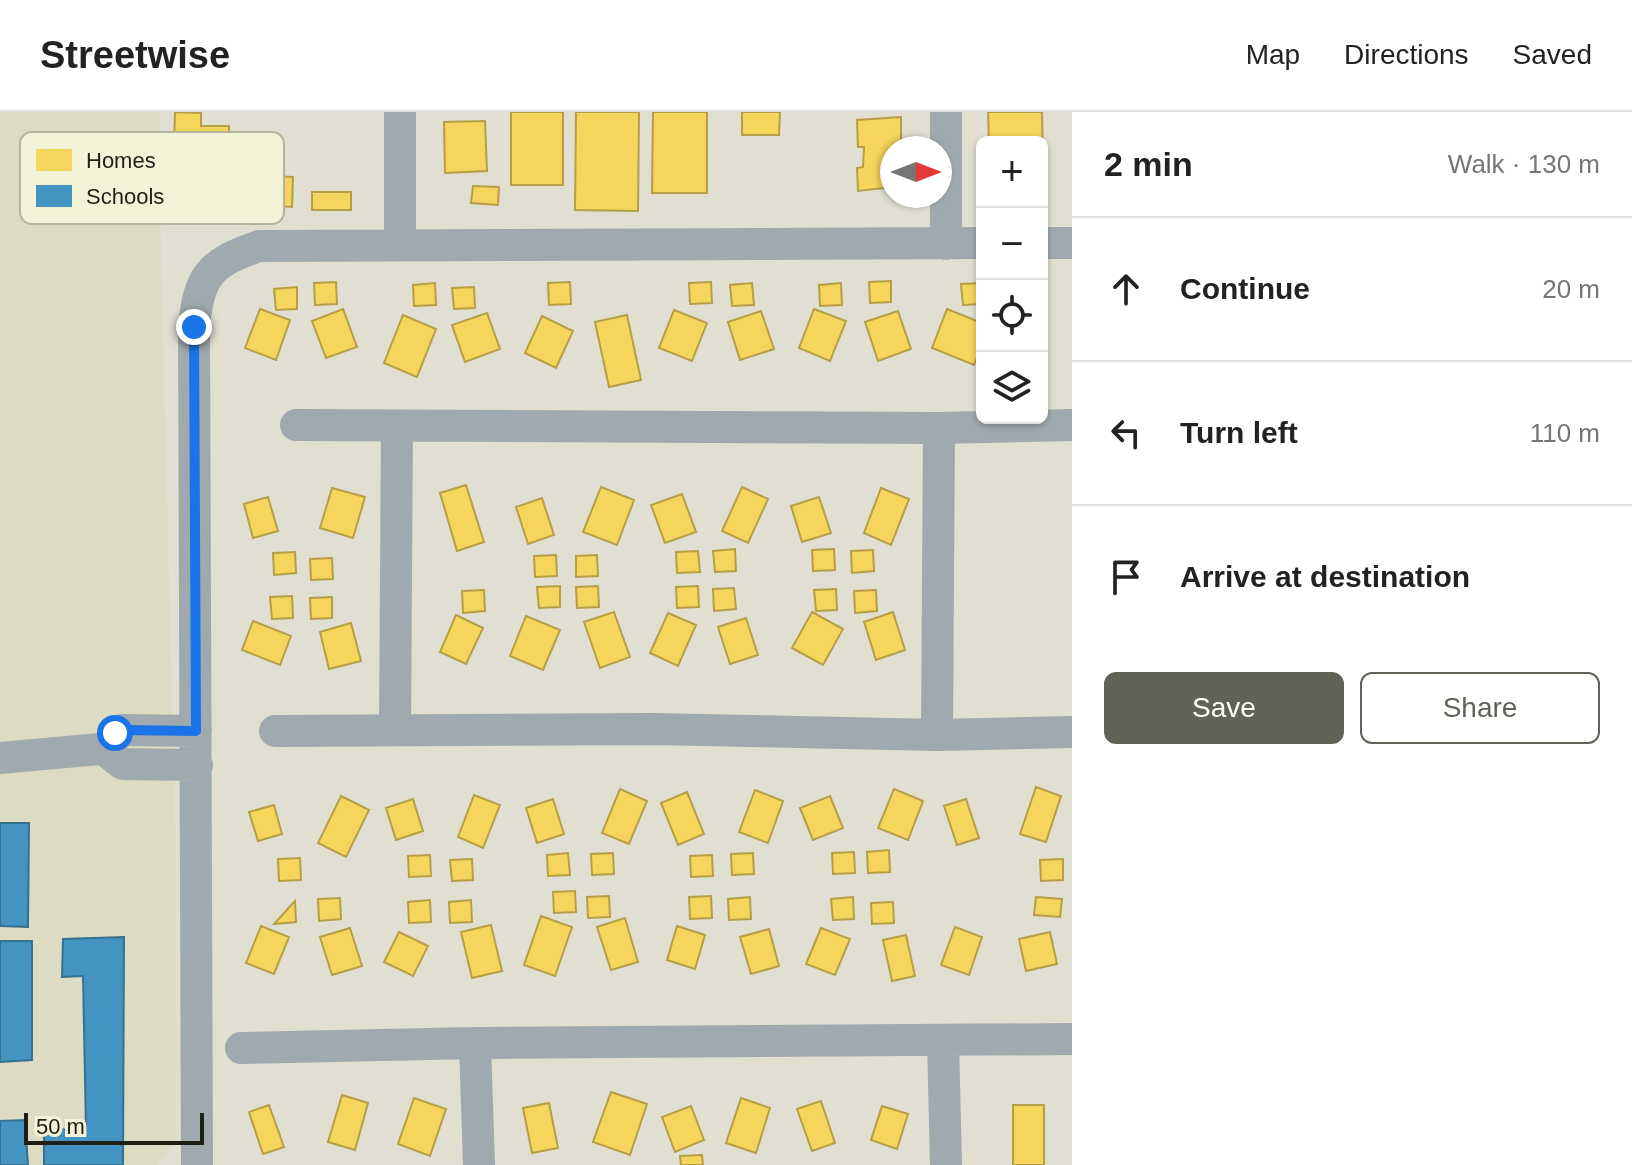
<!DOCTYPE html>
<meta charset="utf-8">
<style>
body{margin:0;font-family:Helvetica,sans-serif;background:#f2f2f2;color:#222}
.controls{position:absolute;right:24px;top:24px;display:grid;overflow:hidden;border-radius:12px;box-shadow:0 2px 6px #0004}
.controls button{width:72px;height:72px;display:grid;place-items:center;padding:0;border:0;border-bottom:2px solid #e0e0e0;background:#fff;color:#222;font:40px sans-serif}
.compass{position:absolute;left:880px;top:24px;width:72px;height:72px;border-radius:50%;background:#fff;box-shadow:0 2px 6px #0004;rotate:90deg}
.scale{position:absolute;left:24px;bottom:20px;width:180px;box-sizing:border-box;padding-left:8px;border:4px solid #201f16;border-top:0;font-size:22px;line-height:28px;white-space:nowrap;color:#201f16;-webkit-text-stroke:6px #f3f3d8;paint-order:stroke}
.stop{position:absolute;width:24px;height:24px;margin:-18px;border:6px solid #1a73e8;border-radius:50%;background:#fff}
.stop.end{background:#1a73e8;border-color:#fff;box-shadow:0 2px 8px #0008}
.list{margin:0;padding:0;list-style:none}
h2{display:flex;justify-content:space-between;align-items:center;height:104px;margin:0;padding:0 32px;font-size:34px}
h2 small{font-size:26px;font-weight:400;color:#767676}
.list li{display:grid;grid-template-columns:52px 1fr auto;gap:24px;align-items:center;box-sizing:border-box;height:144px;padding:0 32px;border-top:2px solid #e0e0e0}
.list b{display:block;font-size:30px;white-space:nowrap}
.list em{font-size:26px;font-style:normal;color:#767676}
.actions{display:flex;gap:16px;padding:24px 32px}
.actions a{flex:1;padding:18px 0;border:2px solid #636257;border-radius:12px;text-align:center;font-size:28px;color:#636257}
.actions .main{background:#636257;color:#fff}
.icon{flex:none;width:44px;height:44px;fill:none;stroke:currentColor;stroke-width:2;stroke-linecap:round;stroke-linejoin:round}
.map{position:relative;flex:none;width:1072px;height:1053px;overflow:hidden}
header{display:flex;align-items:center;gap:48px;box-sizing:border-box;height:112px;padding:0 40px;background:#fff;border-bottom:2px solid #e0e0e0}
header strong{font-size:38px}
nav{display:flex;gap:44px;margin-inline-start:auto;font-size:28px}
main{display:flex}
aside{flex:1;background:#fff}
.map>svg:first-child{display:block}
.built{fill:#dddcc3}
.homes{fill:#f6d55c;stroke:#b69e47;stroke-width:2}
.schools{fill:#4393c3;stroke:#38708f;stroke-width:2}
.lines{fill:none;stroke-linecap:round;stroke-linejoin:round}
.minor{stroke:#a0a9ae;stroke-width:32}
.route{stroke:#1a73e8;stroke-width:10}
.key{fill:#f3f3d8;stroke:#b4b39e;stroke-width:2}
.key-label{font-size:22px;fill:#201f16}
</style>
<header>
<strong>Streetwise</strong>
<nav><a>Map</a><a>Directions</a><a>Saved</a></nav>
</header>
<main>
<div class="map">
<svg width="1072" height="1053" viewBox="0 0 1072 1053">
<rect width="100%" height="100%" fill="#e0dfd1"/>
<path class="built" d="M0 0H160L161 145 176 746V1031L157 1053H0Z"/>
<path class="homes" d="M175 0 201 1V14H229V53H200V67H173Z
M511 0H563V73H511Z
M576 0H639L638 99 575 98Z
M653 0H707V81H652Z
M742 0H780L779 23H742Z
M988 0H1042L1043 58 1042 30H989Z
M901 5V36H892V75L858 79 857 56 863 55 864 35H858L857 8Z
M485 9 487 59 445 61 444 10Z
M251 63 293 65 292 95 249 92Z
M473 74 499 75 498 93 471 91Z
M312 80H351V98H312Z
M891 169V190L870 191 869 170Z
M336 170 337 192 315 193 314 171Z
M570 170 571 192 549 193 548 171Z
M711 170 712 191 690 192 689 171Z
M435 171 436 193 414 194 413 173Z
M752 171 754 193 732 194 730 173Z
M841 171 842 193 820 194 819 173Z
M982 171V192L963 193 961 172Z
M297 175V197L276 198 274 177Z
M474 175 475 196 454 197 452 176Z
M260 197 290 208 276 248 245 236Z
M343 197 357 235 326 246 312 209Z
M814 197 846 209 830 249 799 236Z
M947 197 982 211V233L974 253 932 236Z
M674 198 707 211 692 249 659 236Z
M761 199 774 237 740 248 728 210Z
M898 199 911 237 878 249 865 210Z
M487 201 500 237 465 250 452 213Z
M403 203 436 217 417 265 384 251Z
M627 203 641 268 609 275 595 210Z
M542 204 573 219 556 256 525 241Z
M466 373 484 430 457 439 440 381Z
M601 375 634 388 617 433 583 420Z
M742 375 768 387 748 431 722 419Z
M332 376 365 385 353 426 320 416Z
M881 376 909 387 891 433 864 421Z
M682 382 696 420 665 431 651 393Z
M268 385 278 419 253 426 244 392Z
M819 385 831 421 802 430 791 394Z
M542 386 554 423 528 432 516 395Z
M735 437 736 459 715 460 713 439Z
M834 437 835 458 813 459 812 438Z
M873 438 874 459 852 461 851 439Z
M698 439 700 460 677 461 676 440Z
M295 440 296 461 274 463 273 441Z
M556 443 557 464 535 465 534 444Z
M597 443 598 464 576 465V444Z
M332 446 333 467 311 468 310 447Z
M560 474V495L539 496 537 475Z
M598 474 599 495 577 496 576 475Z
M698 474 699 495 677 496 676 475Z
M734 476 736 497 714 499 713 477Z
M836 477 837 498 816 499 814 478Z
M484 478 485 499 463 501 462 479Z
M876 478 877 499 855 501 854 479Z
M292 484 293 506 272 507 270 485Z
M332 485V506L311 507 310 486Z
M614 500 630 545 600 556 584 510Z
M812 500 843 517 823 553 792 536Z
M893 500 905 538 876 548 864 510Z
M668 501 696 513 678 554 650 541Z
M456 503 483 516 466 552 440 540Z
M526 504 560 518 543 558 510 544Z
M746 506 758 543 730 552 718 515Z
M253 509 291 524 280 553 242 538Z
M351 511 361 549 329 557 320 520Z
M1036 675 1061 684 1046 730 1020 722Z
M620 677 647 689 629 732 602 721Z
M894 677 923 689 908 728 878 716Z
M755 678 783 689 768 731 739 720Z
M687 680 704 722 678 733 661 691Z
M474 683 500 693 483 736 458 725Z
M341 684 369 698 346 745 318 731Z
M830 684 843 716 813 728 800 696Z
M413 687 423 719 396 728 386 696Z
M553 687 564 722 537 731 526 696Z
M966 687 979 726 957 733 944 694Z
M274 693 282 722 258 729 249 700Z
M889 738 890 760 868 761 867 740Z
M854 740 855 761 833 762 832 741Z
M568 741 570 763 548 764 547 743Z
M613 741 614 762 592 763 591 742Z
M753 741 754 762 732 763 731 742Z
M430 743 431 764 409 765 408 744Z
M712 743 713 764 691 765 690 744Z
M300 746 301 768 279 769 278 747Z
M472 747 473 768 452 769 450 748Z
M1063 747V768L1041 769 1040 748Z
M575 779 576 800 554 801 553 780Z
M609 784 610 805 588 806 587 785Z
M711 784 712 806 690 807 689 785Z
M750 785 751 807 729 808 728 787Z
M853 785 854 807 833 808 831 787Z
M1036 785 1062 787 1060 805 1034 803Z
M340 786 341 807 319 809 318 787Z
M430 788 431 810 409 811 408 790Z
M471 788 472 810 450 811 449 790Z
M295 789 296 810 274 812Z
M893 790 894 811 872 812 871 791Z
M541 804 572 815 555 864 524 853Z
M625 806 638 850 611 858 597 815Z
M491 813 502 859 472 866 461 820Z
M261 814 289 825 274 862 246 851Z
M677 814 705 823 695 857 667 848Z
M955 815 982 825 969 863 941 853Z
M350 816 362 854 332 863 320 825Z
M821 816 850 827 835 863 806 852Z
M769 817 779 854 751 862 740 825Z
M399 820 428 834 413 864 384 850Z
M1050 820 1057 852 1026 859 1019 827Z
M906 823 915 864 892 869 883 828Z
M611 980 647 992 630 1043 593 1030Z
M342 983 368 991 355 1038 328 1030Z
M414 986 446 997 430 1044 398 1032Z
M741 986 770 996 756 1041 726 1031Z
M821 989 835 1031 812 1039 797 997Z
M549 991 558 1036 532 1041 523 996Z
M269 993 284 1035 263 1042 249 1000Z
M1013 993H1044V1053H1013Z
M691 994 704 1028 675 1040 662 1005Z
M882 994 908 1002 897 1037 871 1028Z
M702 1043 703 1053H681L680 1044Z"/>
<path class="schools" d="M0 711H29L28 815 0 814Z
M124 825 123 1053H44V1017L86 1018 83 864 62 865 63 827Z
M0 829H32V948L0 950Z
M25 1008 28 1053H0V1009Z"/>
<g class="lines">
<path class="minor" d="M946 0V132
M1042 131H1072
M400 133V0
M296 313 939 316 1072 313
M395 618 397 314
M196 619 122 618 115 621 110 636 111 643 123 652 197 653
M275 619 654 617 937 623 1072 620
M937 623 939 316
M0 646 110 636
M943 929 946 1053
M475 931 479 1053
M241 936 475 931 1072 927
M197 1053 194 215C199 163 210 151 259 134L982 131"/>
</g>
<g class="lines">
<path class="route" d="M115 621 122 618 196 619 194 215"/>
</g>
<rect x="20" y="20" width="264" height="92" rx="12" class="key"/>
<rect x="36" y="37" width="36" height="22" fill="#f6d55c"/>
<rect x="36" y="73" width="36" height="22" fill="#4393c3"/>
<g class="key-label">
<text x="86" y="56">Homes</text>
<text x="86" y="92">Schools</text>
</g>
</svg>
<div class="controls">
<button>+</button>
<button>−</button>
<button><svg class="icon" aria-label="locate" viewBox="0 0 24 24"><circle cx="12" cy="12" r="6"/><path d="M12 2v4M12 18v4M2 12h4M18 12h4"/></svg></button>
<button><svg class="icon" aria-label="layers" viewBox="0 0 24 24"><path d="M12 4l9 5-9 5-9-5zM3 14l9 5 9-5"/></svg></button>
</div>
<svg class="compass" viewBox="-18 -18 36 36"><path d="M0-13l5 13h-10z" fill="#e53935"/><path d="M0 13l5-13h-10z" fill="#767676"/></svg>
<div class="scale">50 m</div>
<div class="stop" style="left:115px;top:621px"></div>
<div class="stop end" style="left:194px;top:215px"></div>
</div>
<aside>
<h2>2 min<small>Walk · 130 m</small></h2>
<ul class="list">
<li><svg class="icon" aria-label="ahead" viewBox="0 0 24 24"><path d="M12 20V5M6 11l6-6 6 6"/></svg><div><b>Continue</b></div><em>20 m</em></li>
<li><svg class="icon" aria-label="left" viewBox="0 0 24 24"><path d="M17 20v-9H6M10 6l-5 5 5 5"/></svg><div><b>Turn left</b></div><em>110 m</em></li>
<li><svg class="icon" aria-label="arrive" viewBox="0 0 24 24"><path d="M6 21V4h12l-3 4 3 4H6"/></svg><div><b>Arrive at destination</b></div></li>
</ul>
<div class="actions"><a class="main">Save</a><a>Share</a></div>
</aside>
</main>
